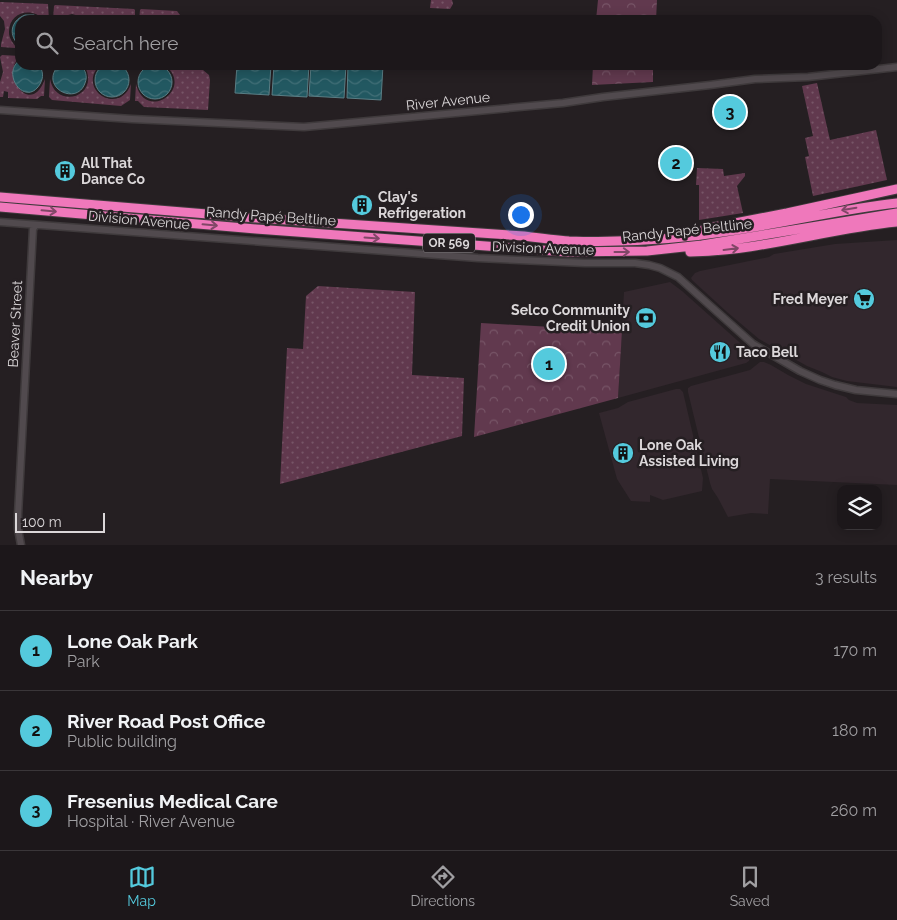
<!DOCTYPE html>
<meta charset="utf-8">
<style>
body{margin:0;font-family:Raleway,sans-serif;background:#252023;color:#f1f3f6}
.controls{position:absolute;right:15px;bottom:15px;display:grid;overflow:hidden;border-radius:10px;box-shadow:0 2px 12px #0003}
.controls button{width:45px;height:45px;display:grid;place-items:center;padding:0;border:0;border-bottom:1px solid #3a3639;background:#1c171a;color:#f1f3f6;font:25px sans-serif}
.scale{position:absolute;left:15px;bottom:12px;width:90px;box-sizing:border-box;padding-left:5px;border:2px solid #dbd7d9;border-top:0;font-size:14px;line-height:18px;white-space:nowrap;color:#dbd7d9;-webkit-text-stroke:4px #251f22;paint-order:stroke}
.you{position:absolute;left:520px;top:214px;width:18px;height:18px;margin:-12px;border:4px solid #fff;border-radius:50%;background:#1a73e8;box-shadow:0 0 0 8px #1a73e833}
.badge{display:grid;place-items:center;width:32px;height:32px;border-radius:50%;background:#54cadd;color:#111;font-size:16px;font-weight:700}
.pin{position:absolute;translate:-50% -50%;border:2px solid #fff;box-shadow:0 1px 5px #0006}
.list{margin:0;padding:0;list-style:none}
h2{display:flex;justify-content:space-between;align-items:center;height:65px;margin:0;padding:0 20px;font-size:21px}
h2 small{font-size:16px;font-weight:400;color:#a09fa2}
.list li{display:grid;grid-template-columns:32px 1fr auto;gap:15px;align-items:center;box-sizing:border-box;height:80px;padding:0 20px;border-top:1px solid #3a3639}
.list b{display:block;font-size:19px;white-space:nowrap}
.list p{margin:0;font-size:16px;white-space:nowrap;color:#a09fa2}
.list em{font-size:16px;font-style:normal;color:#a09fa2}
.icon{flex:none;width:28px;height:28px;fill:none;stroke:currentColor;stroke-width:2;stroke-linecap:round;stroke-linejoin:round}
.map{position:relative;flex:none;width:897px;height:545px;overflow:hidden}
.search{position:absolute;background:#1c171a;box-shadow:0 2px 12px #0003;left:15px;right:15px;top:15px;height:55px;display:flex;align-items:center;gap:12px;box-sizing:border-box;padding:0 18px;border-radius:15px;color:#a09fa2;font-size:19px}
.sheet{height:305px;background:#1c171a}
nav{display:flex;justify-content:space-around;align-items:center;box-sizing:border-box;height:70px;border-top:1px solid #3a3639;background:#1c171a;font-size:14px;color:#a09fa2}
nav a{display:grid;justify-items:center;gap:2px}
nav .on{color:#54cadd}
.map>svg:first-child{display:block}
.built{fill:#32272d}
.grass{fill:url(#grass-dots)}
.forest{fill:url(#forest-crowns)}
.water{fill:url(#water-waves);stroke:#5a7e85}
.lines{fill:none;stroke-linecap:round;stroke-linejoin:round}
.minor-casing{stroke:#3f3a3c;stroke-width:9}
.highway-casing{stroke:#3f3a3c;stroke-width:11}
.minor{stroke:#514a4e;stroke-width:6}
.highway{stroke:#ef78bb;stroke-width:9}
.oneway{stroke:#804767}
.labels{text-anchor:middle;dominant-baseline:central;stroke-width:5;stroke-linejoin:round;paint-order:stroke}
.shield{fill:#251f22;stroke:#a4a0a2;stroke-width:1}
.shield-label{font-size:12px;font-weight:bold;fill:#dbd7d9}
.street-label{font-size:14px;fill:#dbd7d9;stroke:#251f22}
.poi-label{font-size:14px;font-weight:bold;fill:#dbd7d9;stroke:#251f22;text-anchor:start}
</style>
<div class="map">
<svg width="897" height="545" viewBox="0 0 897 545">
<defs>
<pattern id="grass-dots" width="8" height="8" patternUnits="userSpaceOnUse" patternTransform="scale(1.25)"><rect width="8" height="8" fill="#61394e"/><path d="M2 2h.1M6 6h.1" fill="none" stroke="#775567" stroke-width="1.8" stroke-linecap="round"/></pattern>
<pattern id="forest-crowns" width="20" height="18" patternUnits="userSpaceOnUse" patternTransform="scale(1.25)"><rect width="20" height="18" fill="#61394e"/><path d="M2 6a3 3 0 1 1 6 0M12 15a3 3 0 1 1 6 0" fill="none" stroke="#775567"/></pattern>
<pattern id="water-waves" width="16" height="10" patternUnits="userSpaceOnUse" patternTransform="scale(1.25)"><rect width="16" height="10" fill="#225861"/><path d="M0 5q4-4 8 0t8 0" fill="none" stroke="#426f77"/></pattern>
</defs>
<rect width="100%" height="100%" fill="#251f22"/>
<path class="built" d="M897 240V387L847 381 832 377 822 372 807 366 759 339 727 312 692 280 691 278 695 273 700 271 769 257 774 254 835 244Z
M670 282 682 291 747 349 749 353 750 358 749 361 746 363 618 398 624 292Z
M760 362H764L771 365 788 375 806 384 846 397 849 400 857 403 897 405V485L770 479 768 514 751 513 728 517 718 498 712 489 710 483 688 392V388L691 386 750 370Z
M676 389H680L683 392 703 478 702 491 663 500 650 495V502L631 501 617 479 599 413 618 408 628 402Z"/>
<path class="grass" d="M431 0H452L453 4 450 9 430 8Z
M0 2 48 4 49 20H44C32 6 8 12 9 33 9 38 13 43 16 47L15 48 1 47V44L5 29 4 21 0 16Z
M55 5 134 9 135 10V20H126L118 17H114L104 20H85L79 16 72 14 64 16 58 20H53L54 6Z
M141 9 177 11 180 15 181 20 160 19 139 20 140 10Z
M2 55 20 56V57C0 72 30 119 45 79L44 96H41L37 99 8 98V92L4 91 3 97H0V82L3 72 0 57Z
M84 65H100C76 89 119 117 131 84L130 100 121 106 52 100 49 97 50 79C56 111 102 96 84 65Z
M169 65H183L188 69 203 70 209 75 210 80 208 110 144 107 138 101H135L136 84C145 122 194 90 166 66Z
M817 83 830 140 876 130 887 180 813 196 805 157 809 156 805 138 813 136 802 86Z
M697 168 723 169 724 176 745 173V176L737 186 743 213 699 220V185H696Z
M318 286 415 292 412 375 464 378 462 436 280 484 287 348 303 349 306 296Z"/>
<path class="forest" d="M598 0H657L656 20H596Z
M593 65H653V82L592 85Z
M481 323 622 331 618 398 474 437Z"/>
<path class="water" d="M25 15H34L41 20H20V46C8 36 10 21 25 15Z
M20 60V65H39C43 71 44 77 40 84 26 108 0 74 20 60Z
M95 80a17 17 0 1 1 34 0a17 17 0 1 1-34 0Z
M59 65H81C85 70 88 76 85 83 77 107 38 87 59 65Z
M237 65H271L269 95 235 93Z
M274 65H309L307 97 272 95Z
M311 65H346L344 98 309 96Z
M348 65H383L381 100 347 98Z
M138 82a17 17 0 1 1 34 0a17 17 0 1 1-34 0Z"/>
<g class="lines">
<g class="minor-casing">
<path id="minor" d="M0 110 132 119 304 127 563 103 603 97 710 85 755 79 808 77 897 67
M0 222 478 258 585 263H635L649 265 660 268 678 277 753 344 800 371 820 380 835 385 856 390 897 394
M21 545 18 529V515L33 229 36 225"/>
</g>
<g class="highway-casing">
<path id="highway" d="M0 197 257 218 524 236C539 238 554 240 569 241 624 243 681 239 736 230 790 222 843 209 897 203
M0 207 256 229 567 252 647 251 702 245 897 213
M704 229 787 213 897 189
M690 252C760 251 827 229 897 222"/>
</g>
<use href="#minor" class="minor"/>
<use href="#highway" class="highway"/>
</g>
<defs><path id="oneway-shaft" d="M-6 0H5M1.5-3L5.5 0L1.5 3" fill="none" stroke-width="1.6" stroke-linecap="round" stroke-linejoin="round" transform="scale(1.25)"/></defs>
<g class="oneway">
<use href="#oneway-shaft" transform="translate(849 209) rotate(170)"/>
<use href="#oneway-shaft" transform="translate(49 211) rotate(5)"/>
<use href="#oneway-shaft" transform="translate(210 225) rotate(5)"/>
<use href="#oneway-shaft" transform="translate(372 238) rotate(4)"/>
<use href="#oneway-shaft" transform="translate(731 249) rotate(-7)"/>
<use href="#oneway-shaft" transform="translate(622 252)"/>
</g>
<defs>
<g id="building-disc" transform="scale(1.125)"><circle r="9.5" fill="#54cadd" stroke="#251f22"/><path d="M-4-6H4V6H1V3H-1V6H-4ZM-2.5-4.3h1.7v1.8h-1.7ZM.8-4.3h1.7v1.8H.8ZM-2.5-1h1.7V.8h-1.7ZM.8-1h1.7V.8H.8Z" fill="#111"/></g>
<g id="supermarket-disc" transform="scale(1.125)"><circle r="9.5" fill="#54cadd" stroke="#251f22"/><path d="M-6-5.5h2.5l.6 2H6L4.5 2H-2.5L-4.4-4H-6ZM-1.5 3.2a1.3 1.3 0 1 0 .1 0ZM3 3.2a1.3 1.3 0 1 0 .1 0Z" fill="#111"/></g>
<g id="bank-disc" transform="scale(1.125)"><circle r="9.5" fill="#54cadd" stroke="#251f22"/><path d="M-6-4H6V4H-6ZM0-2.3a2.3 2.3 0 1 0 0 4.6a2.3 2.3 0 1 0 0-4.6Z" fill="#111"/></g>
<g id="restaurant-disc" transform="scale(1.125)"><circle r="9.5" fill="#54cadd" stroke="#251f22"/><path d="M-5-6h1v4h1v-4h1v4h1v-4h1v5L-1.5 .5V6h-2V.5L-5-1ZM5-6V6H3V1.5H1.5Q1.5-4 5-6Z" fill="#111"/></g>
</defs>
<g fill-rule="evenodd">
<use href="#building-disc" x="65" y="171"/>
<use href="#building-disc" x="362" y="205"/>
<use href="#supermarket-disc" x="864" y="299"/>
<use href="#bank-disc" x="646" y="318"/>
<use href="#restaurant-disc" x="720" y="352"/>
<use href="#building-disc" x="623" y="453"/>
</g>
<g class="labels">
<rect class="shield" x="423" y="233.5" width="52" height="19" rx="4"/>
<g class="shield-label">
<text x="449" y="243">OR 569</text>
</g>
<g class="street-label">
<text transform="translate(448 101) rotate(-6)">River Avenue</text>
<text transform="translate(271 216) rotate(4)">Randy Papé Beltline</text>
<text transform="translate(139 220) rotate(5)">Division Avenue</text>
<text transform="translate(687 230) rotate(-6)">Randy Papé Beltline</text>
<text transform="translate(543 248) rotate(2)">Division Avenue</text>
<text transform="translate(15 324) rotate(-87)">Beaver Street</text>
</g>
<g class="poi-label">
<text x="81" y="163">All That<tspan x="81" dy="16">Dance Co</tspan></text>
<text x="378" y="197">Clay's<tspan x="378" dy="16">Refrigeration</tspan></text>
<text x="848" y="299" text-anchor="end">Fred Meyer</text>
<text x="630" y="310" text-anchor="end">Selco Community<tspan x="630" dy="16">Credit Union</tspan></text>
<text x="736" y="352">Taco Bell</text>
<text x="639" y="445">Lone Oak<tspan x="639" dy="16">Assisted Living</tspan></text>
</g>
</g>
</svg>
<div class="controls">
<button><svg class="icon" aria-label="layers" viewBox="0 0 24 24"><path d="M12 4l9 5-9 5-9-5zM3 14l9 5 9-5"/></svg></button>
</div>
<div class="scale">100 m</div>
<div class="you"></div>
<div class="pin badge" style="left:549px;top:364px">1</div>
<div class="pin badge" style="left:676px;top:163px">2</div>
<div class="pin badge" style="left:730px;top:112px">3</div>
<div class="search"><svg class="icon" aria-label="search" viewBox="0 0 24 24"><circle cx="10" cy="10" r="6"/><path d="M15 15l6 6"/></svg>Search here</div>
</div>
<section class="sheet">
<h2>Nearby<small>3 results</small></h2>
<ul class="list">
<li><span class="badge">1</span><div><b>Lone Oak Park</b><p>Park</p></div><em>170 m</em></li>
<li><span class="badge">2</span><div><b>River Road Post Office</b><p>Public building</p></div><em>180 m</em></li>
<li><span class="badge">3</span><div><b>Fresenius Medical Care</b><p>Hospital · River Avenue</p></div><em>260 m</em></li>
</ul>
</section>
<nav>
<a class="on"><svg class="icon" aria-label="map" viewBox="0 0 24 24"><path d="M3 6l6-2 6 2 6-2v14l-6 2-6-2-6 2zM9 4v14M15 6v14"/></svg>Map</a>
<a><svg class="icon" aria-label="directions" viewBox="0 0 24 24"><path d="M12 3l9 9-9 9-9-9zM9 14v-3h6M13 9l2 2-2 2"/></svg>Directions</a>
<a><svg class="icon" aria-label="saved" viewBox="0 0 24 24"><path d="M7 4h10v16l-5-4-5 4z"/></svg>Saved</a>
</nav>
